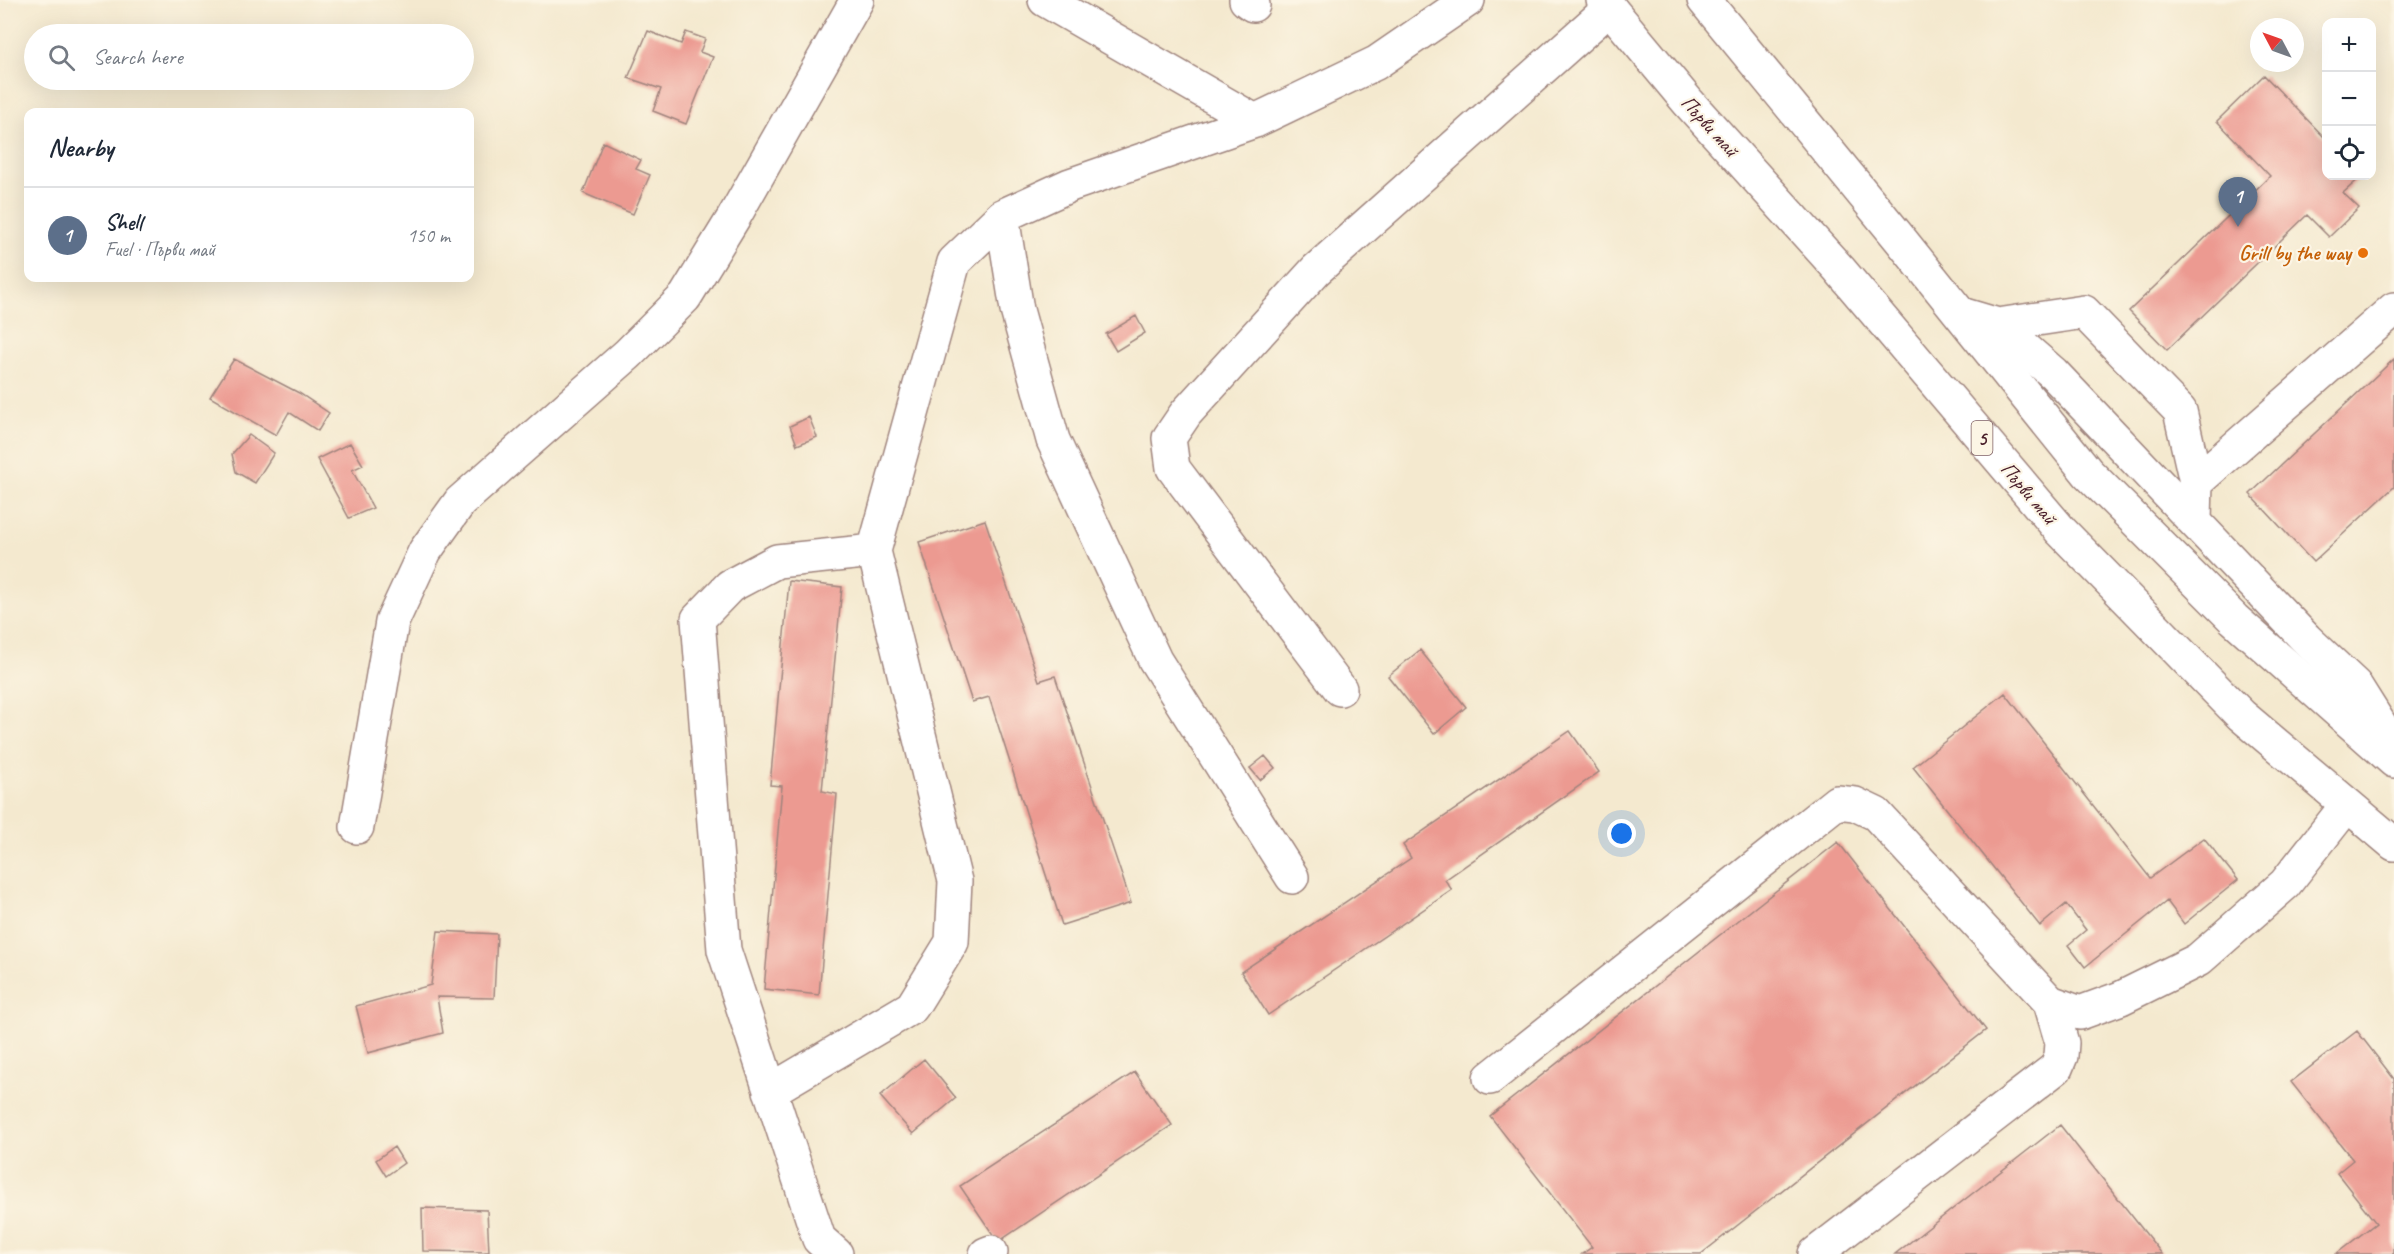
<!DOCTYPE html>
<meta charset="utf-8">
<style>
body{margin:0;font-family:Caveat,sans-serif;background:#f6f6f7;color:#1f2937}
.controls{position:absolute;right:18px;top:18px;display:grid;overflow:hidden;border-radius:12px;box-shadow:0 6px 24px #0002}
.controls button{width:54px;height:54px;display:grid;place-items:center;padding:0;border:0;border-bottom:2px solid #e0e1e3;background:#fff;color:#1f2937;font:30px sans-serif}
.compass{position:absolute;left:2250px;top:18px;width:54px;height:54px;border-radius:50%;background:#fff;box-shadow:0 6px 24px #0002;rotate:311deg}
.you{position:absolute;left:1622px;top:834px;width:21px;height:21px;margin:-15px;border:4px solid #fff;border-radius:50%;background:#1a73e8;box-shadow:0 0 0 9px #1a73e833}
.badge{display:grid;place-items:center;width:39px;height:39px;border-radius:50%;background:#2563eb;color:#fff;font-size:20px;font-weight:700}
.pin{position:absolute;translate:-50% -50px;filter:drop-shadow(0 2px 3px #0008)}
.pin::after{content:'';position:absolute;top:32px;width:21px;height:18px;background:inherit;clip-path:polygon(0 0,100% 0,50% 100%)}
.list{margin:0;padding:0;list-style:none}
h2{display:flex;justify-content:space-between;align-items:center;height:78px;margin:0;padding:0 24px;font-size:26px}
h2 small{font-size:20px;font-weight:400;color:#747a83}
.list li{display:grid;grid-template-columns:39px 1fr auto;gap:18px;align-items:center;box-sizing:border-box;height:96px;padding:0 24px;border-top:2px solid #e0e1e3}
.list b{display:block;font-size:22px;white-space:nowrap}
.list p{margin:0;font-size:20px;white-space:nowrap;color:#747a83}
.list em{font-size:20px;font-style:normal;color:#747a83}
.icon{flex:none;width:33px;height:33px;fill:none;stroke:currentColor;stroke-width:2;stroke-linecap:round;stroke-linejoin:round}
.map{position:relative;flex:none;width:2394px;height:1254px;overflow:hidden}
.search{position:absolute;background:#fff;box-shadow:0 6px 24px #0002;left:24px;top:24px;width:450px;height:66px;display:flex;align-items:center;gap:15px;box-sizing:border-box;padding:0 21px;border-radius:33px;color:#747a83;font-size:22px}
.panel{position:absolute;background:#fff;box-shadow:0 6px 24px #0002;left:24px;top:108px;width:450px;height:174px;border-radius:12px}
.map>svg:first-child{display:block}
.building{fill:#ec9a91}
.lines{fill:none;stroke-linecap:round;stroke-linejoin:round}
.minor-casing{stroke:#9f847d;stroke-width:36}
.major-casing{stroke:#9f847d;stroke-width:36}
.minor{stroke:#fff;stroke-width:33}
.major{stroke:#fff;stroke-width:33}
.food-dot{fill:#e8710a;stroke:#fcf5e5;stroke-width:2}
.labels{text-anchor:middle;dominant-baseline:central;stroke-width:4.5;stroke-linejoin:round;paint-order:stroke}
.shield{fill:#fcf5e5;stroke:#7f5f63;stroke-width:1.5}
.shield-label{font-size:20px;font-weight:bold;fill:#4a1f2b}
.street-label{font-size:21px;fill:#4a1f2b;stroke:#fcf5e5}
.food-label{font-size:21px;font-weight:bold;fill:#c56008;stroke:#fcf5e5;text-anchor:end}
</style>
<div class="map">
<svg width="2394" height="1254" viewBox="0 0 2394 1254">
<rect width="100%" height="100%" fill="#fcf5e5"/>
<filter id="ink" filterUnits="userSpaceOnUse"><feTurbulence type="fractalNoise" baseFrequency=".0167" numOctaves="2"/><feDisplacementMap in="SourceGraphic" scale="12" xChannelSelector="R" yChannelSelector="G"/><feConvolveMatrix kernelMatrix="1 2 1 2 8 2 1 2 1" color-interpolation-filters="sRGB"/></filter>
<filter id="wash" filterUnits="userSpaceOnUse"><feTurbulence type="fractalNoise" baseFrequency=".008" numOctaves="4" result="noise"/><feDisplacementMap in="SourceGraphic" scale="24" xChannelSelector="R" yChannelSelector="G"/><feGaussianBlur stdDeviation="1.35" result="paint"/><feColorMatrix in="noise" values="0 0 0 0 0 0 0 0 0 0 0 0 0 0 0 0 0 1.4 0 .05"/><feComposite in="paint" operator="in"/></filter>
<g filter="url(#wash)">
<rect width="100%" height="100%" fill="#f4e9cf"/>
<g id="blocks">
<path class="building" d="M648 31 681 44 686 32 705 39 700 52 713 57 686 124 653 111 661 89 628 78Z
M2264 75 2326 139V176H2362L2343 193 2359 208 2329 237 2307 215 2167 350 2129 311 2270 176 2217 121Z
M603 142 641 160 636 169 650 175 633 214 583 193Z
M1136 316 1145 333 1116 351 1106 334Z
M234 359 299 393 329 413 318 431 289 412 276 435 210 397Z
M2394 359V487L2313 562 2250 494Z
M809 417 817 437 797 445 790 426Z
M249 435 274 453 255 483 236 472 232 454Z
M350 443 363 465 352 470 373 508 349 518 317 459Z
M985 520 1039 681 1055 676 1131 903 1062 925 989 697 972 702 919 542Z
M789 581 842 587 822 791 837 794 819 995 764 989 782 786 770 785Z
M1420 650 1466 707 1434 734 1388 676Z
M2005 693 2150 878 2204 838 2238 880 2184 924 2167 901 2085 967 2068 945 2086 930 2066 904 2040 926 1913 767Z
M1570 731 1599 772 1445 880 1452 890 1268 1015 1241 972 1411 858 1403 845Z
M1265 756 1275 768 1260 780 1250 768Z
M1838 842 1986 1030 1701 1254H1582L1592 1247 1490 1116Z
M438 931 497 934 494 998 437 997 443 1033 368 1053 356 1006 431 985Z
M2357 1031 2394 1079V1254H2336L2376 1223 2337 1173 2353 1160 2291 1082Z
M924 1059 956 1098 913 1134 880 1096Z
M1135 1072 1172 1125 998 1242 960 1186Z
M2060 1125 2162 1254H1895L2032 1147Z
M394 1147 404 1163 386 1176 376 1160Z
M422 1208 487 1210 489 1252 423 1251Z"/>
</g>
</g>
<g filter="url(#ink)">
<use href="#blocks" fill-opacity="0" stroke="#9f847d" stroke-width="1.5"/>
<g class="lines">
<g class="minor-casing">
<path id="minor" d="M1045 0 1255 121
M1246 0 1253 5
M1002 216 1017 310 1053 440 1155 660 1292 877
M1961 314 1998 325 2053 373 2306 639 2355 685 2394 747
M1998 325 2084 312 2180 411 2196 482 2195 520
M2196 482 2394 309
M1340 689 1173 468 1169 438 1186 413 1316 270 1610 8
M357 827 392 622 425 551 460 502 628 354 685 297 734 217 857 0
M2050 1002 2080 1013 2121 998 2198 960 2285 884 2347 805
M1490 1078 1837 802 1855 804 1876 814 2050 1002 2062 1043 2061 1056 2056 1068 1815 1254
M770 1091 912 1007 952 942 955 881 874 551
M836 1254 819 1239 724 950 698 619 730 586 777 561 874 551 954 262 1002 216 1070 185 1255 121 1376 63 1468 0
M986 1254 991 1252"/>
</g>
<g class="major-casing">
<path id="major" d="M1603 0 1688 102 1839 269 2061 531 2241 715 2394 844
M1704 0 1900 239 2088 473 2234 619 2394 761"/>
</g>
<use href="#minor" class="minor"/>
<use href="#major" class="major"/>
</g>
</g>
<circle class="food-dot" cx="2363" cy="253" r="6"/>
<g class="labels">
<rect class="shield" x="1971.5" y="421" width="21" height="34" rx="4.5"/>
<g class="shield-label">
<text x="1982" y="438">5</text>
</g>
<g class="street-label">
<text transform="translate(1710 126) rotate(48)">Първи май</text>
<text transform="translate(2029 493) rotate(50)">Първи май</text>
</g>
<g class="food-label">
<text x="2351" y="253">Grill by the way</text>
</g>
</g>
</svg>
<div class="controls">
<button>+</button>
<button>−</button>
<button><svg class="icon" aria-label="locate" viewBox="0 0 24 24"><circle cx="12" cy="12" r="6"/><path d="M12 2v4M12 18v4M2 12h4M18 12h4"/></svg></button>
</div>
<svg class="compass" viewBox="-18 -18 36 36"><path d="M0-13l5 13h-10z" fill="#e53935"/><path d="M0 13l5-13h-10z" fill="#747a83"/></svg>
<div class="you"></div>
<div class="pin badge" style="left:2238px;top:227px;background:#5c6f8a">1</div>
<div class="search"><svg class="icon" aria-label="search" viewBox="0 0 24 24"><circle cx="10" cy="10" r="6"/><path d="M15 15l6 6"/></svg>Search here</div>
<section class="panel">
<h2>Nearby<small></small></h2>
<ul class="list">
<li><span class="badge" style="background:#5c6f8a">1</span><div><b>Shell</b><p>Fuel · Първи май</p></div><em>150 m</em></li>
</ul>
</section>
</div>
